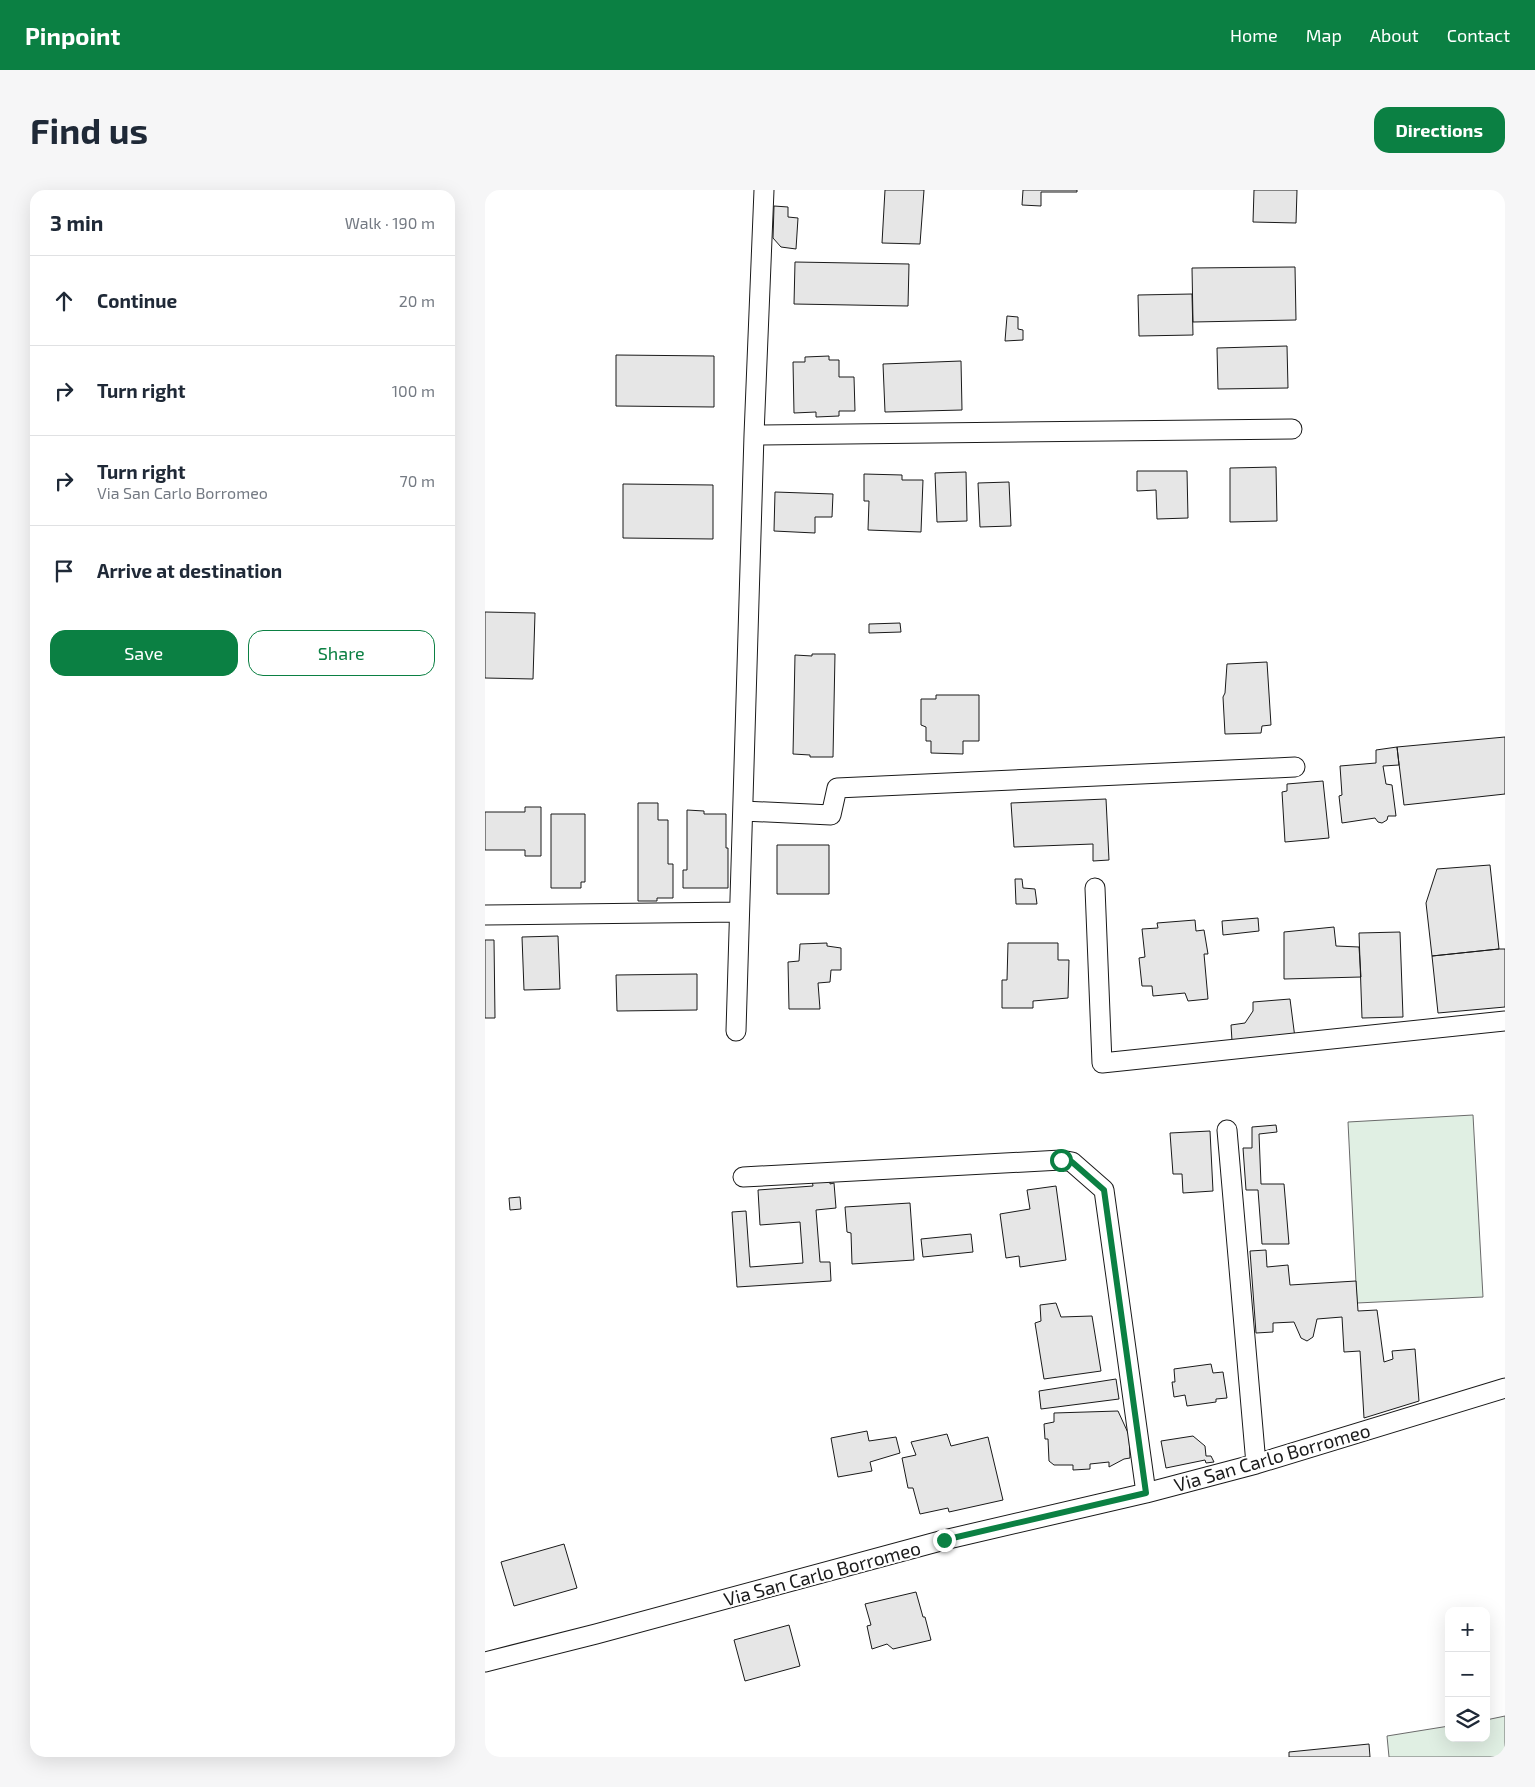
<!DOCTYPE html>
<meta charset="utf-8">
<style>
body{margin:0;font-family:"Exo 2",sans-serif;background:#f6f6f7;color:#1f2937}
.controls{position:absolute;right:15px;bottom:15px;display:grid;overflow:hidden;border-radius:10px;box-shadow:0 5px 20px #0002}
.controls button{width:45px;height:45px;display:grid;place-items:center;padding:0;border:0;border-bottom:1px solid #e0e1e3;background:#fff;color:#1f2937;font:25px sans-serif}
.stop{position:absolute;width:15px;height:15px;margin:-11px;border:4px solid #0b8043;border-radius:50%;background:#fff}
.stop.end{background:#0b8043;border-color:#fff;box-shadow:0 1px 5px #0008}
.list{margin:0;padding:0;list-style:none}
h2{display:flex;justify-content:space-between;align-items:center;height:65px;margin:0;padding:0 20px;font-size:21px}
h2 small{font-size:16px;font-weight:400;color:#747a83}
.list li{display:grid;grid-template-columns:32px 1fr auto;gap:15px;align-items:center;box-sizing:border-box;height:90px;padding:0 20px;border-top:1px solid #e0e1e3}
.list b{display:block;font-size:19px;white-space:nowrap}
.list p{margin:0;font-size:16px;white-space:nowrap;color:#747a83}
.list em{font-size:16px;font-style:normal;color:#747a83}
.actions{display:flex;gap:10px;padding:15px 20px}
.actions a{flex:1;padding:11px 0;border:1px solid #0b8043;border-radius:15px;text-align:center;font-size:18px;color:#0b8043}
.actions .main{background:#0b8043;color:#fff}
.icon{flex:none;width:28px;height:28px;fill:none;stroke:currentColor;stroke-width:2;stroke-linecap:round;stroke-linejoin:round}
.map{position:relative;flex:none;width:1020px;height:1567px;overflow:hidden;border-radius:15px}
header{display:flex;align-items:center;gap:30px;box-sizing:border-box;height:70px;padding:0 25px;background:#0b8043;color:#fff}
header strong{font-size:24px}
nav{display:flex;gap:28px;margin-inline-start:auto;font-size:18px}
.intro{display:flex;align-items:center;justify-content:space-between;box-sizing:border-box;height:120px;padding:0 30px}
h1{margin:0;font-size:35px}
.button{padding:12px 22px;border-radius:15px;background:#0b8043;color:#fff;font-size:18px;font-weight:700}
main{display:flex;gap:30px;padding:0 30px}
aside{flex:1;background:#fff;border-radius:15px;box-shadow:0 5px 20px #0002}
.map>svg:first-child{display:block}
.green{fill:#e0efe3;stroke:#6a6a6a}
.building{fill:#e6e6e6;stroke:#1a1a1a}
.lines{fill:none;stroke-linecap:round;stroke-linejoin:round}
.minor-casing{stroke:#1a1a1a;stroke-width:21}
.minor{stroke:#fff;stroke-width:19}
.route{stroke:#0b8043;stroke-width:6}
.labels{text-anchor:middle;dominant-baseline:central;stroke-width:4;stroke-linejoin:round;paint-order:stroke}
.street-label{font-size:19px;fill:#1a1a1a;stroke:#fff}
</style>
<header>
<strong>Pinpoint</strong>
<nav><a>Home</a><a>Map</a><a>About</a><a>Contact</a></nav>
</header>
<div class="intro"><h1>Find us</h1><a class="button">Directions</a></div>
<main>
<aside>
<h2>3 min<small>Walk · 190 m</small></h2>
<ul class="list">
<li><svg class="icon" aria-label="ahead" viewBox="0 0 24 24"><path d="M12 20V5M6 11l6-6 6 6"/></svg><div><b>Continue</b></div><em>20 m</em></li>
<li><svg class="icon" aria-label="right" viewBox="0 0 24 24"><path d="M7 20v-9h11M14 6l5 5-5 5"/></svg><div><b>Turn right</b></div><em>100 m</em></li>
<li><svg class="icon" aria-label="right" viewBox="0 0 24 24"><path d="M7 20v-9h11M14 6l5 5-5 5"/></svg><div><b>Turn right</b><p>Via San Carlo Borromeo</p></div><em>70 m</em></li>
<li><svg class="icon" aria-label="arrive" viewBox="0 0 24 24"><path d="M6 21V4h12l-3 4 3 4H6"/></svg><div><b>Arrive at destination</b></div></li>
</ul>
<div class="actions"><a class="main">Save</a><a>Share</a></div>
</aside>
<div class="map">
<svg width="1020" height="1567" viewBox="0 0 1020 1567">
<rect width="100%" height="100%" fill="#fff"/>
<path class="green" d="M988 925 998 1107 872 1113 863 932Z
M1020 1526V1567H904L902 1546 964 1536V1548H1001V1530Z"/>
<path class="building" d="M400 0H439L435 54 397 53Z
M538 0H592V2H556V16L537 15Z
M769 0H812L811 33 768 32Z
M289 16 303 17V27L313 28 311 59 296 57 288 48Z
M310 72 424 74 423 116 309 114Z
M810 77 811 130 708 132 707 78Z
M707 104 708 145 654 146 653 105Z
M522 126 533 127V139L538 140V150L520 151Z
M802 156 803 198 733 199 732 158Z
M131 165 229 166V217L131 216Z
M344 166V170H354V187H369L370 221H354V226L331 227V222L309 223 308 172H320V167Z
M476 171 477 220 400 222 398 174Z
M791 277 792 331 745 332V278Z
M652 281H702L703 328 672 329 671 300 652 301Z
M481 282 482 331 452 332 450 283Z
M379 284 417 285V290H438L436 342 383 340 384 311H379Z
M524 292 526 336 495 337 493 293Z
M138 294 228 295V349L138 348Z
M290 302 348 304 347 327H330V343L289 341Z
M0 422 50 423 48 489 0 488Z
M415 433 416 442 384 443V434Z
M327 464H350L348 567H325V565L308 564 310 465 327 466Z
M782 472 786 535 777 536 776 543 740 544 738 507 740 503 742 474Z
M451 505H494V551H478V564L446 563V551H441V537L436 535V509H451Z
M1020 547V604L919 615 912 557Z
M912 557 914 575 898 576 901 594 907 595 911 626H903L902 630 897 633 893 632 890 628 857 633 854 606 857 605 855 576 891 573V560Z
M838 591 844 648 800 652 797 602 802 601V594Z
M621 609 624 670 608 671V654L529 657 526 613Z
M153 613H173V630H183V674H188V708H172V711H153Z
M40 617H56V666H40V660H0V622H40Z
M202 620 219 621V624H241V658H243V698H198V680H202Z
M66 624H100V692H96V698H66Z
M292 655H344V704H292Z
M1005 675 1014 759 947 766 941 713 952 679Z
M530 689H537L538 698 550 699 552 714H531Z
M773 728 774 741 738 745 737 731Z
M710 730 711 741 719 740 723 764H719L723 809 703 811 700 803 668 806 667 796H657L654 768 660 767 657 739 673 738 672 733Z
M849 737 851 756 874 757 876 787 799 789V742Z
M915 742 918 827 877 828 874 743Z
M73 746 75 799 39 800 37 747Z
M0 750H9L10 828H0Z
M342 753V756L356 758V780H346L345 792 333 793 335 819H304L303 772 314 771 315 754Z
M523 753H573V770H584L583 808 548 811V818H517V790H522Z
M1014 759H1020V817L953 823 947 766Z
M212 784V820L132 821 131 785Z
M805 809 810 848 747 851 746 835 760 833 768 821V812Z
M791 935 792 942 774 944 776 994H799L804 1054H777L773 1000H761L758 958H767V937Z
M725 941 728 1001 698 1003 697 984H688L685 943Z
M345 989V994L349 993 351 1018 331 1020 335 1072H345L346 1091 252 1097 247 1022 261 1021 265 1077 318 1073 315 1032 275 1035 273 1000 328 996 327 990Z
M571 996 581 1070 535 1077 534 1066 521 1068 515 1024 545 1019 542 1000Z
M35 1007 36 1019 25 1020 24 1008Z
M425 1013 429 1070 367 1074 366 1043 362 1042 360 1017Z
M486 1044 488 1062 438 1067 436 1049Z
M781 1060 782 1077 803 1075 805 1095 871 1091 873 1121 892 1120 899 1172 908 1169 907 1161 930 1159 934 1211 879 1228 875 1161 859 1162 857 1127 832 1129 828 1147 822 1151 816 1148 809 1132 788 1133V1142L771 1143 765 1061Z
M571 1113 576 1127 607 1126 616 1181 559 1189 550 1133 556 1131 555 1115Z
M726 1174 728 1183 738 1182 742 1208 731 1209V1212L702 1216 700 1205 689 1207 687 1192H690L689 1179Z
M631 1189 634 1209 556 1219 554 1201Z
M633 1221 644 1245 645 1268 639 1269 624 1277V1272L605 1274V1279L588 1280V1275H569L564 1271 563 1249H560L559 1234 569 1232V1223Z
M382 1241 384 1251 411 1247 415 1263 385 1272 387 1281 353 1287 346 1248Z
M462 1244 466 1256 503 1247 518 1310 464 1322 463 1318 435 1324 428 1298H423L417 1268 431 1265 426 1252Z
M708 1246 720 1256 721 1266H726L729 1272 721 1273 720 1270 681 1278 676 1251Z
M79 1354 92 1398 29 1416 16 1372Z
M431 1402 438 1427H440L446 1450 408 1459 402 1454 387 1459 382 1436 386 1435 380 1414Z
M304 1435 315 1476 260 1491 249 1450Z
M884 1554 885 1567H804V1562Z"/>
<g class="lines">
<g class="minor-casing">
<path id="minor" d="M269 245 807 239
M258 621 346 625 352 598 810 577
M610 698 617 873 1020 831
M0 725 254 722
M251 841 269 245 279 0
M742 940 771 1274
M258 987 576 970 587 972 619 1000 661 1303
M0 1472 111 1444 459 1350 661 1303 771 1274 1020 1198"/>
</g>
<use href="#minor" class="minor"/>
</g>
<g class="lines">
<path class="route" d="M459 1350 661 1303 619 1000 587 972 576 970"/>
</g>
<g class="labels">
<g class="street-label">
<text transform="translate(787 1267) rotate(-16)">Via San Carlo Borromeo</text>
<text transform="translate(337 1383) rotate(-15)">Via San Carlo Borromeo</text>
</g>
</g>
</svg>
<div class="controls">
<button>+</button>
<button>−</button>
<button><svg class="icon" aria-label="layers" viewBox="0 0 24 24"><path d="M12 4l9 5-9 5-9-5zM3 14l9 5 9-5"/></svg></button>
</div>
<div class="stop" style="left:576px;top:970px"></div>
<div class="stop end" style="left:459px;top:1350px"></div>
</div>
</main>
